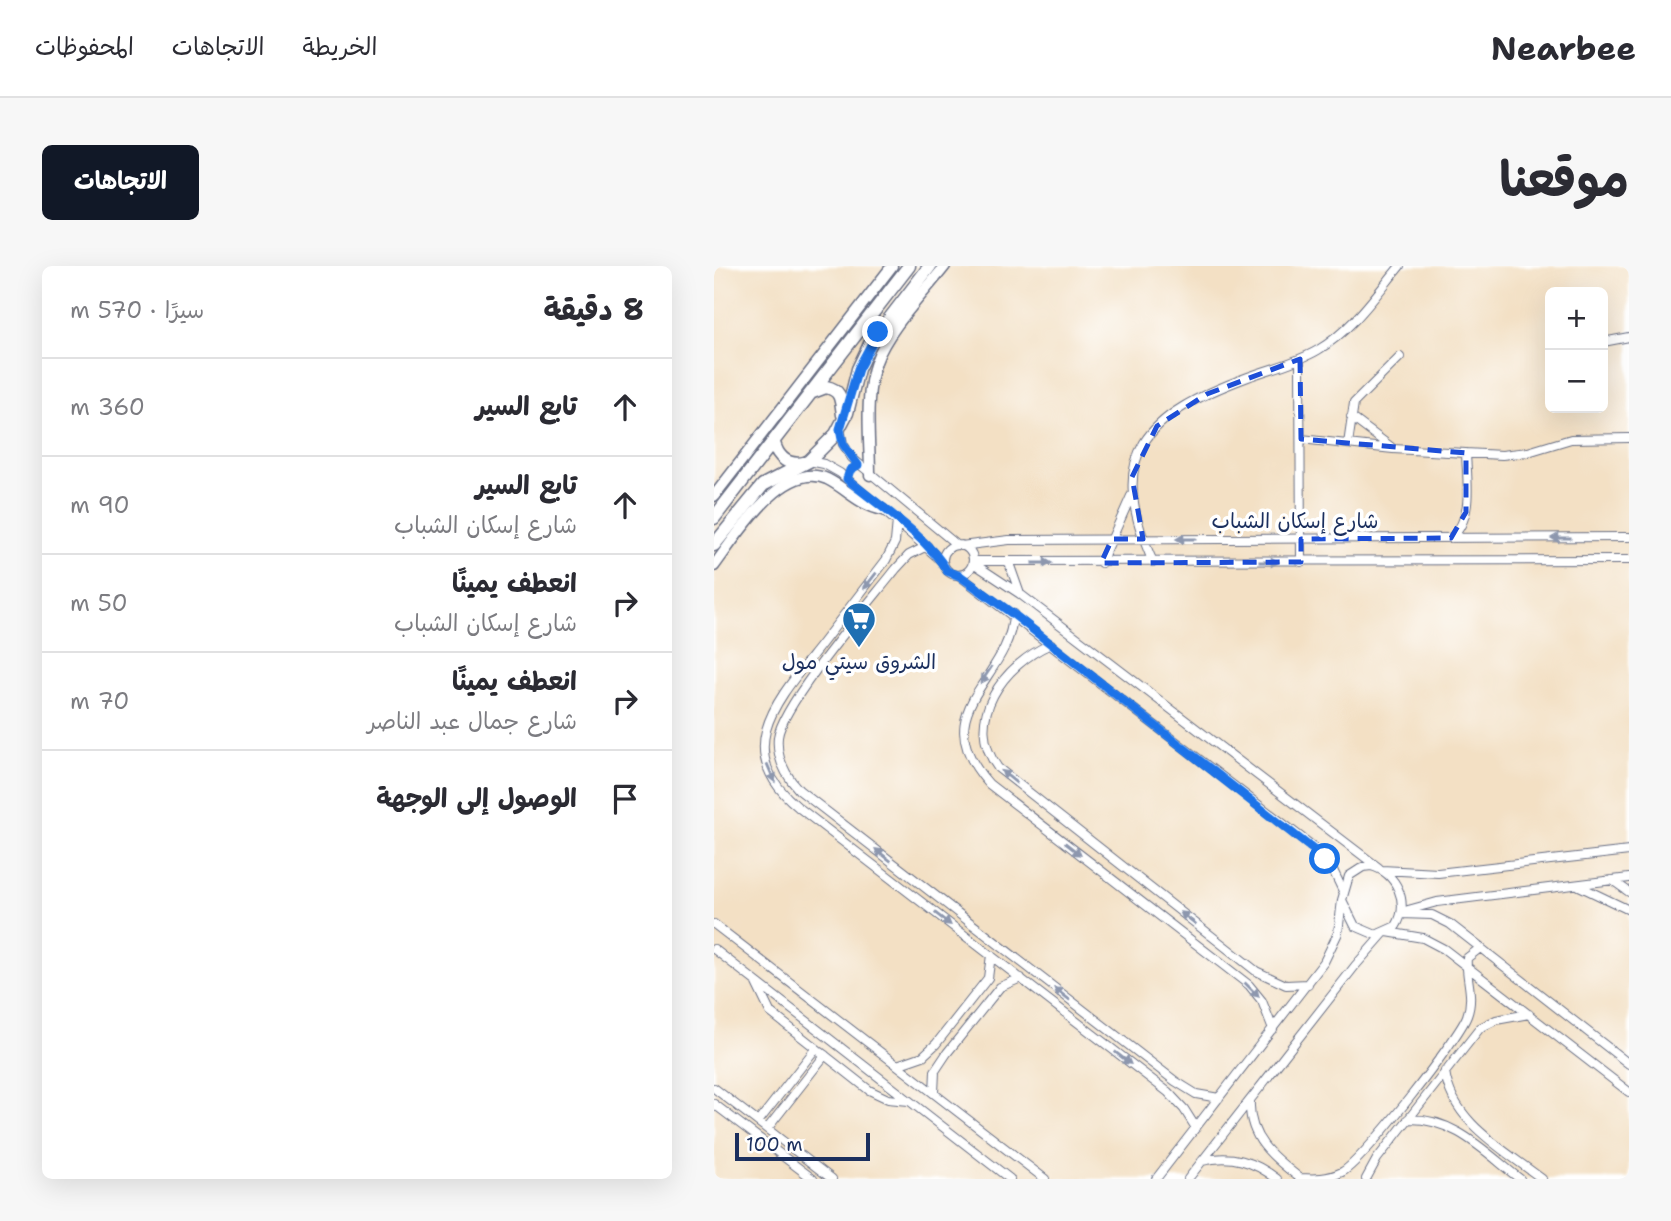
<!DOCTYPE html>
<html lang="ar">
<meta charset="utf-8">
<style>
body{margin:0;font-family:"Shantell Sans","Playpen Sans Arabic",sans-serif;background:#f7f7f7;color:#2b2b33;direction:rtl}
.controls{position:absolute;right:21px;top:21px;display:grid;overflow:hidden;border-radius:10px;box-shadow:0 7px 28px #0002}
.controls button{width:63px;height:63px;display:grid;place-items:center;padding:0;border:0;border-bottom:2px solid #e1e1e2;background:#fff;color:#2b2b33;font:35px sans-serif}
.scale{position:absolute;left:21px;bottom:18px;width:135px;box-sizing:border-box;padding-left:7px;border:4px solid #1b2f5e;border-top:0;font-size:19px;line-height:24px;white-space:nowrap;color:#1b2f5e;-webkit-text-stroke:5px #fff;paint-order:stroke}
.stop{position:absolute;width:21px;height:21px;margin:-16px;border:5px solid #1a73e8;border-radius:50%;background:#fff}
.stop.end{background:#1a73e8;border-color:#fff;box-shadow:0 2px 7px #0008}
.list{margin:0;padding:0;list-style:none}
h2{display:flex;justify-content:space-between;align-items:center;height:91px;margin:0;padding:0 28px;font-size:30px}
h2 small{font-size:23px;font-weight:400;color:#7c7c81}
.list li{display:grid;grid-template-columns:46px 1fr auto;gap:21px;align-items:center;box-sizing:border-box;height:98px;padding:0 28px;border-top:2px solid #e1e1e2}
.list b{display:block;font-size:26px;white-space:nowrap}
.list p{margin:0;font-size:23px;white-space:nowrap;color:#7c7c81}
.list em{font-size:23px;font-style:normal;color:#7c7c81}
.icon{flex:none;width:38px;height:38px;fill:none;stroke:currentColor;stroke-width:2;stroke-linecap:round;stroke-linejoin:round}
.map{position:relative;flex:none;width:915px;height:913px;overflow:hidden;direction:ltr;border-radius:10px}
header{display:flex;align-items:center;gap:42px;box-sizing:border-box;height:98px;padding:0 35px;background:#fff;border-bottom:2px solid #e1e1e2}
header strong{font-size:33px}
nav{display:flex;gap:38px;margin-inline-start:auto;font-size:24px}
.intro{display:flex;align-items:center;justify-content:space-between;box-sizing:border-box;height:168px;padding:0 42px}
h1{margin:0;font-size:49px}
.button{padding:18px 32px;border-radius:10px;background:#111827;color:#fff;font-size:24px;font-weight:700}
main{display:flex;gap:42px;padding:0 42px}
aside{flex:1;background:#fff;border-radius:10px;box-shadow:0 7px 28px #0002}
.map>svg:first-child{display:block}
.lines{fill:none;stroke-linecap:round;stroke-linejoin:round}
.minor-casing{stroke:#676d82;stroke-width:10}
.tertiary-casing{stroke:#676d82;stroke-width:13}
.secondary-casing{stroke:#676d82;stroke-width:15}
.minor{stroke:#fff;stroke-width:8}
.tertiary{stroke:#fff;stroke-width:10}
.secondary{stroke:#fff;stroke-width:12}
.oneway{fill:#8d97ae}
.route{stroke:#1a73e8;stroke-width:9}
.marked{fill:none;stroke:#1d4ed8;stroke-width:5;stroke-dasharray:14 9;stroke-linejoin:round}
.labels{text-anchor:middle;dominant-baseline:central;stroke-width:7;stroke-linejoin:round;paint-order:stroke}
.street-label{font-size:21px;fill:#1b2f5e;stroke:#fff}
.poi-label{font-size:21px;fill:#1b2f5e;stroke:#fff}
</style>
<header>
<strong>Nearbee</strong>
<nav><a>الخريطة</a><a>الاتجاهات</a><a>المحفوظات</a></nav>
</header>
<div class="intro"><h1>موقعنا</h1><a class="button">الاتجاهات</a></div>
<main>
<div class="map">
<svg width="915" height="913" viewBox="0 0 915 913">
<rect width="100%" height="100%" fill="#fff"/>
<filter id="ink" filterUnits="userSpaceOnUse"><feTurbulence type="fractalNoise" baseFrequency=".0143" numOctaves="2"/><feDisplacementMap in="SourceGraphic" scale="14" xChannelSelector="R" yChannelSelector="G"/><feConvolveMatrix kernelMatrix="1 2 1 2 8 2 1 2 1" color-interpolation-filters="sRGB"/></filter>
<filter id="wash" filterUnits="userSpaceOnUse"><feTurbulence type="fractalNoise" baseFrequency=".00686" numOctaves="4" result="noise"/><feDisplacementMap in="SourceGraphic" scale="28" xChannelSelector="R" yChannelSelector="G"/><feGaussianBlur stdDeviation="1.57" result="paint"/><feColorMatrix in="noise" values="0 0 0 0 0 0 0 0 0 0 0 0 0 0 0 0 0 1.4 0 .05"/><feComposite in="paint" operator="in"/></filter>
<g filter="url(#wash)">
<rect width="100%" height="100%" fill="#f3e0c4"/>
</g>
<g filter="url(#ink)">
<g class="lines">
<g class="minor-casing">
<path id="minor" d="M889 76 915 71
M586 93 587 296
M637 151 677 181
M126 163 129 178 138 192 243 279
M587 173 679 183 788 189 814 186 857 173 915 172
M634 178 640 137 686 91
M95 195 110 198 126 207 229 296
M183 255 181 276 172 294C150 323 128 351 106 380 65 432 15 484 84 541L454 826 470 843 482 862
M737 272C760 252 753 215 752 187
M229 294a15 15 0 1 1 30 0a15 15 0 1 1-30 0Z
M213 280 195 289 182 303C157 335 68 438 64 471 62 492 71 509 85 524L461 815 482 828 505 832
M247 280 295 274 915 271
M259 295 915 294
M439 296C390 187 432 149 534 111 558 102 582 97 604 84 638 64 661 30 686 0
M259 297 306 328 665 602
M295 297 306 328
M387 297 417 230
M246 310 601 582 618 602 629 625
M299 348C297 414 208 443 275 518L535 719 548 735 559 763
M337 378C290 398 248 454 284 502L542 705 572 719 594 718
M657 600C683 607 696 637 682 660L662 669 641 660 628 634 635 610 649 601Z
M668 604 724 607 915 585
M898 614 915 626
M865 620 915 644
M694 644 723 636 915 612
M687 648 718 649 736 658 915 798
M0 658 331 913
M673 666 709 672 730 683 915 826
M0 683 296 913
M41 715 56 746 155 824 174 833 195 835
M183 799 209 790 222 778 274 712 277 689
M731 805C737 856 791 884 828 913
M0 822 118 913
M220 827 221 805 233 787 286 721 307 712
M536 835C534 873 560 892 587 913
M0 838 99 913
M694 853C741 852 771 886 806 913
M44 856 102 782
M53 863 111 789
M488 895C517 888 540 895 563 913
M586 912C601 913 614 913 628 906 648 896 745 772 753 750 761 729 751 712 753 692L766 682
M442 913 610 696 624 667 628 634
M474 913 641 700 670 667
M652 913 663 893 766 762 782 754 815 748"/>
</g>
<g class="tertiary-casing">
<path id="tertiary" d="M156 209C156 174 150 129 162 96 173 64 210 27 231 0
M0 230 178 0
M0 300C21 272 69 193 113 213 133 223 145 239 169 244"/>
</g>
<g class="secondary-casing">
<path id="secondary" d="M99 126 112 121C128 124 127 135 129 149
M60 177C64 192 75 200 90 197
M0 252 195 0
M0 279 49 219 95 195 122 168 133 147 144 103 156 78 216 0"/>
</g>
<use href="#minor" class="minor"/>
<use href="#tertiary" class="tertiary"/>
<use href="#secondary" class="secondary"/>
</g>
<defs><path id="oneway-solid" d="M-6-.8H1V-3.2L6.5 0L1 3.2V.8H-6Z" transform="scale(1.75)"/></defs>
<g class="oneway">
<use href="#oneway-solid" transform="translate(847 272) rotate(180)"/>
<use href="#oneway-solid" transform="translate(472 273) rotate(180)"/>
<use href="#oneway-solid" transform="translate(555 296)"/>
<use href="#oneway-solid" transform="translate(328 297)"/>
<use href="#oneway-solid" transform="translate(156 315) rotate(128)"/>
<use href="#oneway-solid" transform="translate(272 409) rotate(124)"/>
<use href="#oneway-solid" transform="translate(57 507) rotate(67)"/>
<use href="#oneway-solid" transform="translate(295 511) rotate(-141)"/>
<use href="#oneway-solid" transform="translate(359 583) rotate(38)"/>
<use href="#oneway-solid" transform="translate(169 589) rotate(-142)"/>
<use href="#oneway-solid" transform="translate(474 652) rotate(-142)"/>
<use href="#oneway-solid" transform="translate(229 653) rotate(38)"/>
<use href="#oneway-solid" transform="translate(538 724) rotate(45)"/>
<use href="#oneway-solid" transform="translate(348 728) rotate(-142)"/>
<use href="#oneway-solid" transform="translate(409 792) rotate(38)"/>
</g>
</g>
<g class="lines" filter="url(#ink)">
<path class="route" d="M164 66 144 103 126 163 129 178 144 199 136 204 133 213C166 241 211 268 233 305L246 310 299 348 611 593"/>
</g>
<path class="marked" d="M586 93 587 173 752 187V246L737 272 587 273V296L387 297 398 273H429L418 211 443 160 493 128Z"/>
<defs>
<g id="supermarket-pin" transform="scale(1.75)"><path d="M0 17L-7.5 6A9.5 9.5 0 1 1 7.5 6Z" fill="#1f6fb2" stroke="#fff"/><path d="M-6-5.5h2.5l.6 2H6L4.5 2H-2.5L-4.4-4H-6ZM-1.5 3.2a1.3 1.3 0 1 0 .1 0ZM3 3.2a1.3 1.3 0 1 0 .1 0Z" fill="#fff"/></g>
</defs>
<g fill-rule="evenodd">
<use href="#supermarket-pin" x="145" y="353"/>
</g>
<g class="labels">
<g class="street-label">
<text x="581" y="255">شارع إسكان الشباب</text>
</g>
<g class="poi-label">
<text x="145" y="396">الشروق سيتي مول</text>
</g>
</g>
</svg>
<div class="controls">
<button>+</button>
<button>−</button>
</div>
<div class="scale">100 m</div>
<div class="stop" style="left:611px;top:593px"></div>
<div class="stop end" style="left:164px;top:66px"></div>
</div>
<aside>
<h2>8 دقيقة<small>سيرًا · 570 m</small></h2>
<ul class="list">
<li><svg class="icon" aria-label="ahead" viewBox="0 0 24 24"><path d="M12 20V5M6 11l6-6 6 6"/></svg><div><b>تابع السير</b></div><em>360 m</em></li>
<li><svg class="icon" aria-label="ahead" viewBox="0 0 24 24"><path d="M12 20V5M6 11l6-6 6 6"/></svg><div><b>تابع السير</b><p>شارع إسكان الشباب</p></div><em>90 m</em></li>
<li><svg class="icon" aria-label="right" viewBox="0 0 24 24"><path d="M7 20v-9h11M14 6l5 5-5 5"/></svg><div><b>انعطف يمينًا</b><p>شارع إسكان الشباب</p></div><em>50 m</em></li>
<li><svg class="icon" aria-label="right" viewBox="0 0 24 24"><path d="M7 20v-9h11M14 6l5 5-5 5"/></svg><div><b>انعطف يمينًا</b><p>شارع جمال عبد الناصر</p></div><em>70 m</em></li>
<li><svg class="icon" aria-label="arrive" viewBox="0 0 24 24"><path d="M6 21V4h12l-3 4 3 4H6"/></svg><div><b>الوصول إلى الوجهة</b></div></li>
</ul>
</aside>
</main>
